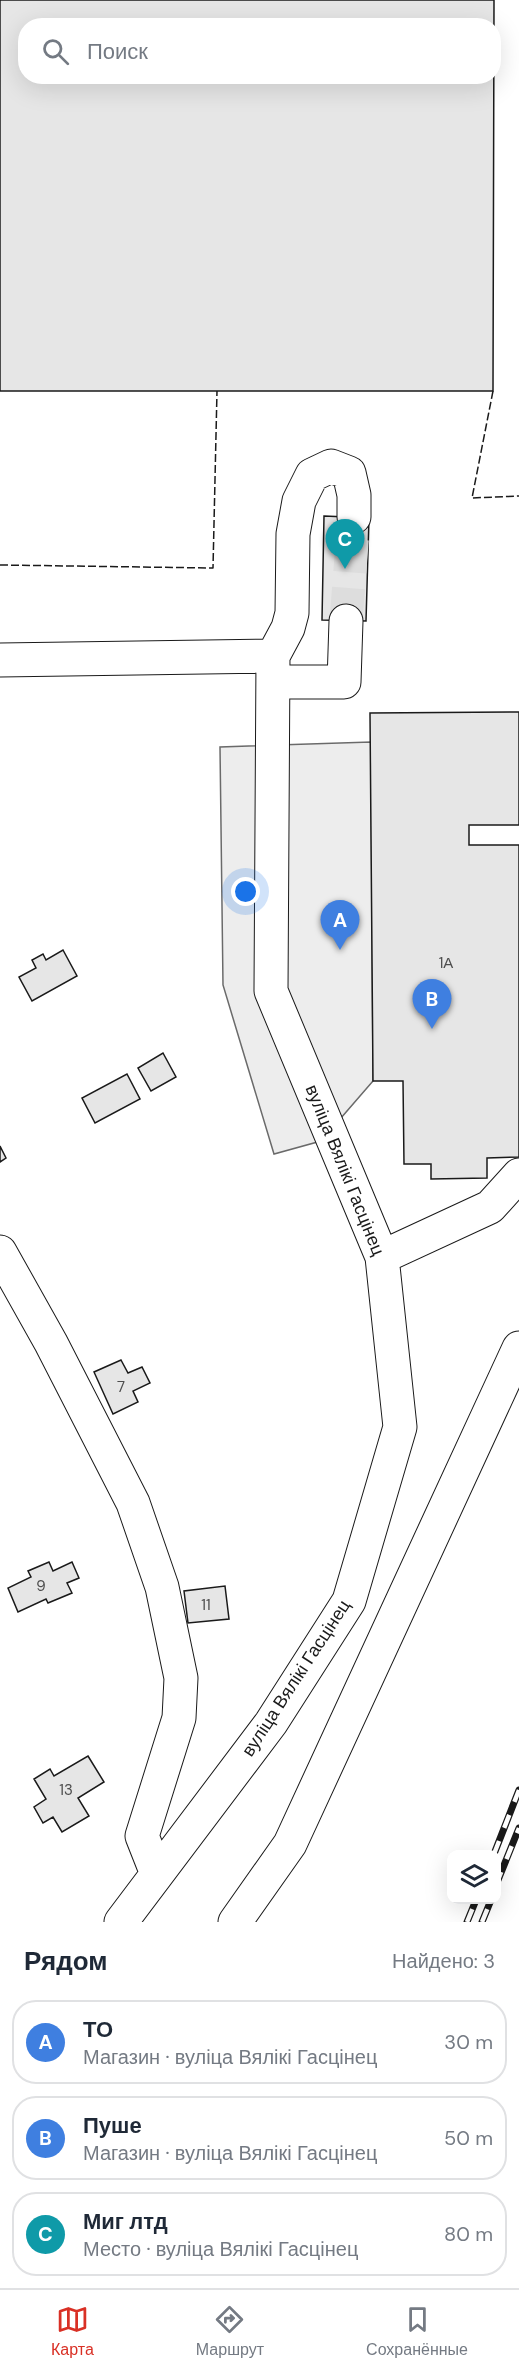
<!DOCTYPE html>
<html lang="ru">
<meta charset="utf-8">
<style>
body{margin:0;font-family:"DM Sans",sans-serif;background:#f6f6f7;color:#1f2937}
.controls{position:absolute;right:18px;bottom:18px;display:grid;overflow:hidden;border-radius:12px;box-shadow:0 6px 24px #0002}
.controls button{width:54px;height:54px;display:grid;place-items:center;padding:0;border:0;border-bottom:2px solid #e0e1e3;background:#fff;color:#1f2937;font:30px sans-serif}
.you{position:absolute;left:246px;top:892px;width:21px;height:21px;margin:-15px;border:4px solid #fff;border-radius:50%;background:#1a73e8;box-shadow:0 0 0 9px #1a73e833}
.badge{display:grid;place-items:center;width:39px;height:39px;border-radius:50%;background:#d93025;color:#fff;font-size:20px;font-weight:700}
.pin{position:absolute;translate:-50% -50px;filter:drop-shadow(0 2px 3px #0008)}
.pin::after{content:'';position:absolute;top:32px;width:21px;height:18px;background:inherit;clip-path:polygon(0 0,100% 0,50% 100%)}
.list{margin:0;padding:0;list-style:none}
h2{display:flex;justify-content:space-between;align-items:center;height:78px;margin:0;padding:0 24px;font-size:26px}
h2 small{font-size:20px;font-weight:400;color:#747a83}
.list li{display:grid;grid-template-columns:39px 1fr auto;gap:18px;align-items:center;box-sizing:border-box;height:84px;margin:0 12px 12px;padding:0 12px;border:2px solid #e0e1e3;border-radius:24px}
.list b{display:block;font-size:22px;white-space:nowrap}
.list p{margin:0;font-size:20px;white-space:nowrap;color:#747a83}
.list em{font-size:20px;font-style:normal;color:#747a83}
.icon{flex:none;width:33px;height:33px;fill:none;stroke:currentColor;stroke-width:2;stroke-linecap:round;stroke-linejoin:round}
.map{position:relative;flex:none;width:519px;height:1922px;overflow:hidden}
.search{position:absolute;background:#fff;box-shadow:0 6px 24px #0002;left:18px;right:18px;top:18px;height:66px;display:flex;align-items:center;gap:15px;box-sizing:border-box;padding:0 21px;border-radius:24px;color:#747a83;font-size:22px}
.sheet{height:366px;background:#fff}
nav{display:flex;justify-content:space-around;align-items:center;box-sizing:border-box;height:84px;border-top:2px solid #e0e1e3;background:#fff;font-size:16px;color:#747a83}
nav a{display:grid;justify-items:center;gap:3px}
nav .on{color:#d93025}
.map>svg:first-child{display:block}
.built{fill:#ededed;stroke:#6a6a6a;stroke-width:1.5}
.building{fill:#e6e6e6;stroke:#1a1a1a;stroke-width:1.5;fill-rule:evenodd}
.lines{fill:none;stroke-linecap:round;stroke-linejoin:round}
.minor-tunnel{stroke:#ddd;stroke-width:33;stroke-dasharray:33 16;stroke-linecap:butt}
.minor-casing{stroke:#1a1a1a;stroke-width:35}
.minor{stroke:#fff;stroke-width:33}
.rail-casing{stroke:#1a1a1a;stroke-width:7}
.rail{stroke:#fff;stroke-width:4.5;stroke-dasharray:14;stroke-linecap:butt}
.fence{stroke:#1a1a1a;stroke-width:1.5;stroke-dasharray:8 3;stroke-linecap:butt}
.labels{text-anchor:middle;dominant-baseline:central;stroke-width:4.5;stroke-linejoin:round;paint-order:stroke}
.number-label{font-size:15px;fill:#4d4d4d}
.street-label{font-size:18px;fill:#1a1a1a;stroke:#fff}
</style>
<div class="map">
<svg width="519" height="1922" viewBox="0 0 519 1922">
<rect width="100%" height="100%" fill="#fff"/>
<path class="built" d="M371 742 373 1081 321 1141 274 1154 223 985 220 747Z"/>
<path class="building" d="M0 0H494L493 391H0ZM26 26H494V76H26Z
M324 516 369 518 366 621 322 620Z
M519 712V825H469V845H519V1157L487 1158V1178L431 1179V1164H404L403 1081H373L370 713Z
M63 950 77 976 32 1001 19 977 36 968 32 960 43 954 46 960Z
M163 1053 176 1077 151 1091 138 1068Z
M127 1074 140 1099 95 1123 82 1098Z
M0 1146 6 1158 0 1162Z
M121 1360 128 1373 142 1367 150 1383 133 1391 138 1402 113 1414 94 1372Z
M49 1562 53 1571 72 1562 79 1578 67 1583 72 1593 48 1603 46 1599 18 1612 8 1588 31 1577 28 1571Z
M225 1586 229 1619 188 1623 184 1591Z
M88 1756 104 1782 78 1798 89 1816 62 1832 53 1817 43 1823 34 1807 46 1799 34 1779 50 1769 54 1776Z"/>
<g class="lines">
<path class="minor-tunnel" d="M346 621 354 517"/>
<g class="minor-casing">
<path id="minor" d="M0 660 273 656
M273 682H344L346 621
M0 1252 51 1343 133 1503 162 1587 181 1678 179 1718 142 1836 157 1874
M382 1257 490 1207 519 1175
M121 1922 271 1723 349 1601 400 1427 382 1257 271 991 273 656 288 628 292 613 293 534 299 501 312 475 331 466 349 473 354 495V517
M235 1922 290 1844 519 1348"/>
</g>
<use href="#minor" class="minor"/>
<g class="rail-casing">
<path id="rail" d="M494 1854 519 1790
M496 1885 519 1828
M467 1922 476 1900
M482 1922 491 1900"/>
</g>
<use href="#rail" class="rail"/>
<path class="fence" d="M493 391 472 498 519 496
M0 565 213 568 217 391"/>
</g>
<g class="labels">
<g class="number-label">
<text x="446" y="963">1А</text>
<text x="121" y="1387">7</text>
<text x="41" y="1586">9</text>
<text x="206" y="1605">11</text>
<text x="66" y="1790">13</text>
</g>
<g class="street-label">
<text transform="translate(345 1170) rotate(68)">вуліца Вялікі Гасцінец</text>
<text transform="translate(296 1678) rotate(-57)">вуліца Вялікі Гасцінец</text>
</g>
</g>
</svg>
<div class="controls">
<button><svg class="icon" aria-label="layers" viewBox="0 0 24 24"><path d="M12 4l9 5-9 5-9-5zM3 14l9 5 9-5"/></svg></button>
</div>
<div class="you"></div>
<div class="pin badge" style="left:340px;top:950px;background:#3f7fe0">A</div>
<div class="pin badge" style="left:432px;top:1029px;background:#3f7fe0">B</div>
<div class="pin badge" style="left:345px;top:569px;background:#0f9aa8">C</div>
<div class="search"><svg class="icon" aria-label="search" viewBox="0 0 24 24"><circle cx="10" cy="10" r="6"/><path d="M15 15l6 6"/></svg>Поиск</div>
</div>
<section class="sheet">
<h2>Рядом<small>Найдено: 3</small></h2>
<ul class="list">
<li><span class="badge" style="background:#3f7fe0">A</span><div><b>ТО</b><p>Магазин · вуліца Вялікі Гасцінец</p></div><em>30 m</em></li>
<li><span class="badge" style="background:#3f7fe0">B</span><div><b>Пуше</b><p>Магазин · вуліца Вялікі Гасцінец</p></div><em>50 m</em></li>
<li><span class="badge" style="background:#0f9aa8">C</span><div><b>Миг лтд</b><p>Место · вуліца Вялікі Гасцінец</p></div><em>80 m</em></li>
</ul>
</section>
<nav>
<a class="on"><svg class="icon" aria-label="map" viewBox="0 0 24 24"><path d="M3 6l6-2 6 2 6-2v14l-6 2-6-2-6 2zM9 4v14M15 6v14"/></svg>Карта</a>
<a><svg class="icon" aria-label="directions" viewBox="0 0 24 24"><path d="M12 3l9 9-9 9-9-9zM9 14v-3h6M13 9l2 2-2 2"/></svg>Маршрут</a>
<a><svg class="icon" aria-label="saved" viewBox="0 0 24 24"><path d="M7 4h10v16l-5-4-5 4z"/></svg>Сохранённые</a>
</nav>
